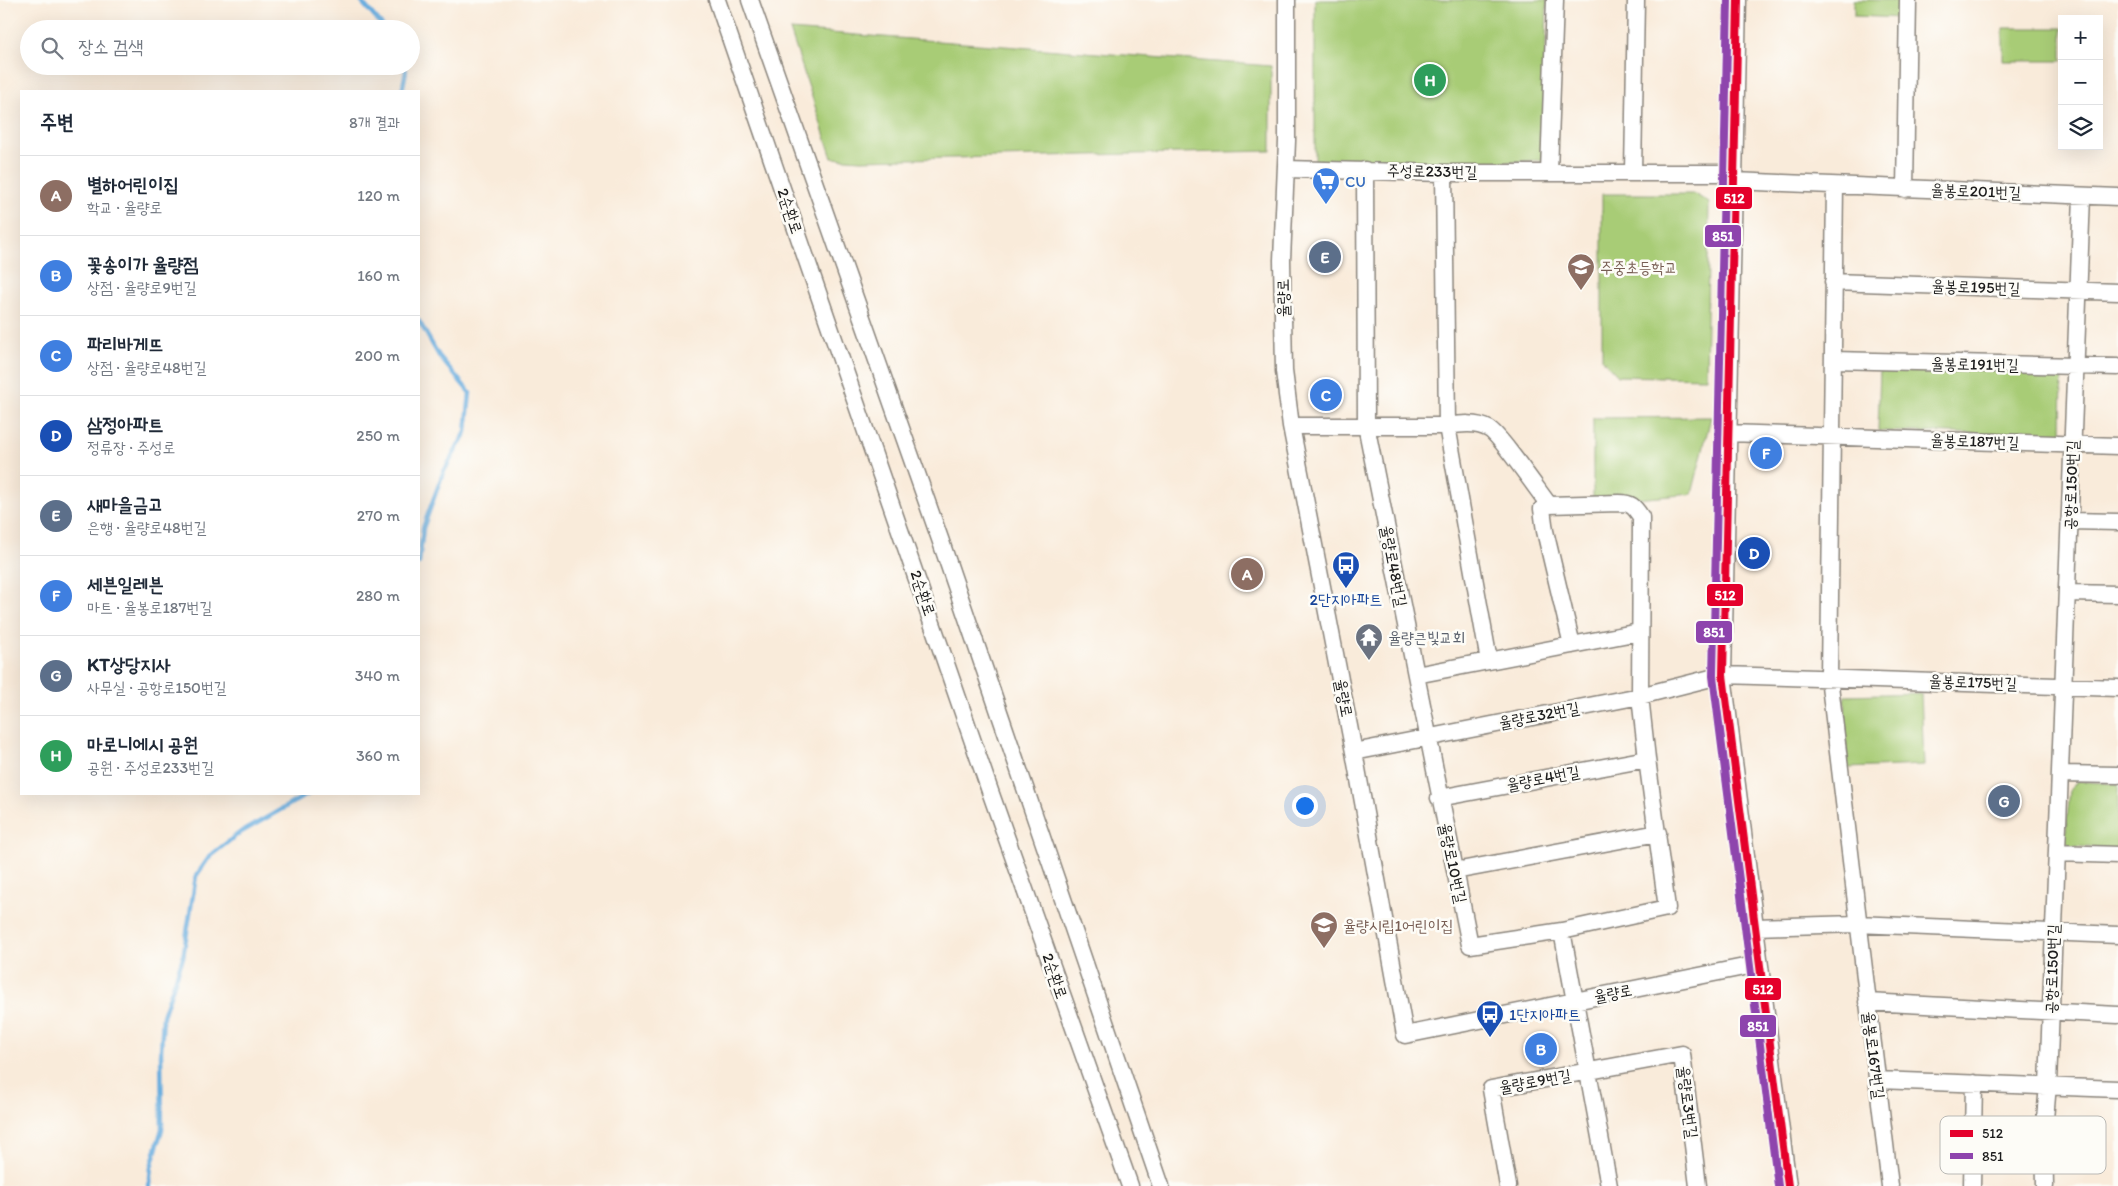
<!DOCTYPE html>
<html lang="ko">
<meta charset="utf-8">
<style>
body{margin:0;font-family:Itim,"Poor Story",sans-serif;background:#f2f2f3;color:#1f2937}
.controls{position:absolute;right:15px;top:15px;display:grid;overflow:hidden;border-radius:0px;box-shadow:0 5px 20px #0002}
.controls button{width:45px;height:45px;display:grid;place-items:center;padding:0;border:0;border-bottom:1px solid #e0e1e3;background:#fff;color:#1f2937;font:25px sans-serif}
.you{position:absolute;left:1304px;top:805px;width:18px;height:18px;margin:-12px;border:4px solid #fff;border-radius:50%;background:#1a73e8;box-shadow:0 0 0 8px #1a73e833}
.badge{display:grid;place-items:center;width:32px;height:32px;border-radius:50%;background:#0b8043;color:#fff;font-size:16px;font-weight:700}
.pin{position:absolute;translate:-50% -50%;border:2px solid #fff;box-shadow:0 1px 5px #0006}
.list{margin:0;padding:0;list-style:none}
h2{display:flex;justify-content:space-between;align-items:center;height:65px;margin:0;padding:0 20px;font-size:21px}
h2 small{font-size:16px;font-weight:400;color:#747a83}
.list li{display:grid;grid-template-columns:32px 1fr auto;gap:15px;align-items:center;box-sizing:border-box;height:80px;padding:0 20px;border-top:1px solid #e0e1e3}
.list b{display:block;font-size:19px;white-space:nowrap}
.list p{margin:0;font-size:16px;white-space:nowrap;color:#747a83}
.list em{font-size:16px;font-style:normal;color:#747a83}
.icon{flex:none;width:28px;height:28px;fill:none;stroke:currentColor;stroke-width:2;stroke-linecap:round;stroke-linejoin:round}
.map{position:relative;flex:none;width:2118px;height:1186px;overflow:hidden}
.search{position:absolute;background:#fff;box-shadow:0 5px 20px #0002;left:20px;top:20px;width:400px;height:55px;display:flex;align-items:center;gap:12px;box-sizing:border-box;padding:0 18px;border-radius:28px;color:#747a83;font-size:19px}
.panel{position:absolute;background:#fff;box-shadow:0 5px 20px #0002;left:20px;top:90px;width:400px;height:705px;border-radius:0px}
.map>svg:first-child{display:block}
.green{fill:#a8cc76;stroke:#627449}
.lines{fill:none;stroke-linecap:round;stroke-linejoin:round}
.stream{stroke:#6aaedf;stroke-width:4.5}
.minor-casing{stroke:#8a847b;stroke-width:19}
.minor{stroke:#fff;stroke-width:16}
.bus-1-casing{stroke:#fdfcf7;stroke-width:11}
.bus-2-casing{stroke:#fdfcf7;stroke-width:11}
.bus-1{stroke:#e4002b;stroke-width:8}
.bus-2{stroke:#8e44ad;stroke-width:8}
.labels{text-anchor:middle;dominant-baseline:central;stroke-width:5;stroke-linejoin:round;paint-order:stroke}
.street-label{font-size:16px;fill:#1c1c1c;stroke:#fdfcf7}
.shop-label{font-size:16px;fill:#366cbe;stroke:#fdfcf7;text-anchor:start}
.education-label{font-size:16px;fill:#785e54;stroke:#fdfcf7;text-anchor:start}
.transit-label{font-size:16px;fill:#164399;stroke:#fdfcf7}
.worship-label{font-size:16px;fill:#5b616d;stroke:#fdfcf7;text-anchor:start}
.key{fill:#fdfcf7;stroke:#bab9b5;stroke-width:1}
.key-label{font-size:14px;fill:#1c1c1c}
.line-badge{stroke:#fdfcf7;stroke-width:2}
.badge-label{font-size:14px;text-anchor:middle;font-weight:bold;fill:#fff}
</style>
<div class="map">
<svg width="2118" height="1186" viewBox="0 0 2118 1186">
<rect width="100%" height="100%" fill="#fdfcf7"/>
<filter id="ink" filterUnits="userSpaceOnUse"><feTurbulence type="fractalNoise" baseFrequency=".02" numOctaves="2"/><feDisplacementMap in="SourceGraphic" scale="10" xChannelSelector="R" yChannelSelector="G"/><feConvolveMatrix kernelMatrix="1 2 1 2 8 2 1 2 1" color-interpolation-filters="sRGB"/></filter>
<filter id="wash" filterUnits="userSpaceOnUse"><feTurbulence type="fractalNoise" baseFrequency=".0096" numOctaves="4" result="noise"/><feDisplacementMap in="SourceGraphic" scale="20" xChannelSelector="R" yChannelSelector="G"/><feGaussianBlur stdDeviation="1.12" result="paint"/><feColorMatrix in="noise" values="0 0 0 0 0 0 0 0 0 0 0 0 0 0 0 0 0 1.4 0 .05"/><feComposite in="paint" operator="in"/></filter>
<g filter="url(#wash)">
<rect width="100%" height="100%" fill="#f9ebda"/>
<path class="green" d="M1315 0H1547L1543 160 1365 170H1315Z
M1854 0H1902V18L1854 16Z
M2003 28H2062V61H2003Z
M790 30 1271 66V151L861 160 832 158Z
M1602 194H1695L1709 203 1706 378 1618 376 1602 359Z
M1880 368 2062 372 2061 436 1878 431Z
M1711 417 1692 494 1593 503V418Z
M1921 693 1924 765 1847 768 1845 695Z
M2078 781 2118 784V849L2070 846 2065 840 2070 789Z"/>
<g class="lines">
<path class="stream" d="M360 0 385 29
M402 91 406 71 403 66
M419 321 439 356 470 393 466 432 443 473 423 528 419 563
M149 1186 151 1167 162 1129 161 1051 163 1016 183 957 196 876 210 856 238 834 308 794"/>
</g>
</g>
<g filter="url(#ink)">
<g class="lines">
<g class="minor-casing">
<path id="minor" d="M717 0 991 794 1130 1186
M750 0 940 539 1161 1186
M1287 0V141L1282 260 1284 371 1291 426 1354 752 1405 1035 1759 964
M1738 0 1723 675 1788 1186
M1286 169 1444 173H1734
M1365 170 1366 425 1470 945 1562 931 1667 908 1647 759 1439 798
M1549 172 1555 0
M1633 172 1636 0
M1444 173 1447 426 1489 661
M1734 181 2118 197
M1835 186 1829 677 1890 1186
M1905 189 1908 0
M1833 282 2118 292
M1833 360 2118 367
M1291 426H1447C1461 424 1476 422 1489 429 1499 434 1539 492 1549 505L1619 503C1631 503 1634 506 1641 517L1640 696 1647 759
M1729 433 2118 446
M1549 505 1542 509 1545 531 1572 645
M2069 521 2118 522
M2067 593 2118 594
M1416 675 1639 632
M1354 752 1640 696 1723 675 2118 688
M2060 774 2118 775
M2057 853 2118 855
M1455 871 1658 833
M1755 927 1857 924 2118 935
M1562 931 1609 1186
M1867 1002 2118 1015
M1877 1080 2118 1089
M1508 1186 1491 1089 1682 1054 1698 1186
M1972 1186 1974 1083
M2045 1186 2044 1130 2048 1085 2082 196"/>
</g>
<use href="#minor" class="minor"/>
<g class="bus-1-casing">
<path id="bus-1" d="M1738 0 1723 675 1788 1186"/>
</g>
<g class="bus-2-casing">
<path id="bus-2" d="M1728 0 1713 676 1778 1186"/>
</g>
<use href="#bus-1" class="bus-1"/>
<use href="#bus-2" class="bus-2"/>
</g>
</g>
<defs>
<g id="supermarket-pin" transform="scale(1.4375)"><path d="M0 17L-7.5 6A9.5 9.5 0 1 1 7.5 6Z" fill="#3f7fe0" stroke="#fdfcf7"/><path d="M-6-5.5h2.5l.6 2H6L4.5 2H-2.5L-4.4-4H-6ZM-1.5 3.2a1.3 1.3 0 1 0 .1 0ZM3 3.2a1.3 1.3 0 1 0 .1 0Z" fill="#fff"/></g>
<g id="school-pin" transform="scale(1.4375)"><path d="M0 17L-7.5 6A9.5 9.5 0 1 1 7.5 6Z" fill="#8d6e63" stroke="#fdfcf7"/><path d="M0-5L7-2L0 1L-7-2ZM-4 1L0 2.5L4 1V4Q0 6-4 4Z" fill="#fff"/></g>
<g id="bus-pin" transform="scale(1.4375)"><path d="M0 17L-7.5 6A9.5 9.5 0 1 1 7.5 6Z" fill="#1a4fb4" stroke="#fdfcf7"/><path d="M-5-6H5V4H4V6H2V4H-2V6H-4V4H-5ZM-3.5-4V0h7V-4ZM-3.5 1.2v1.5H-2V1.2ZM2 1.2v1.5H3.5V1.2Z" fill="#fff"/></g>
<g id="temple-pin" transform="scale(1.4375)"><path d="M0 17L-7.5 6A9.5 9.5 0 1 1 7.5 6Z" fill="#6b7280" stroke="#fdfcf7"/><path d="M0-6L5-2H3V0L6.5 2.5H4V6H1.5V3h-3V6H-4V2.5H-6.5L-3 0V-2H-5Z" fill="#fff"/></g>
</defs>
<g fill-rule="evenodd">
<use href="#supermarket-pin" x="1326" y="181"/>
<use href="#school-pin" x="1581" y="267"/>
<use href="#bus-pin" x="1346" y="565"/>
<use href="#temple-pin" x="1369" y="637"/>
<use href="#school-pin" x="1324" y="925"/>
<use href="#bus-pin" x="1490" y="1014"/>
</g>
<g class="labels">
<g class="street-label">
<text transform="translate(1432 171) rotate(1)">주성로233번길</text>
<text transform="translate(1976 191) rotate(2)">율봉로201번길</text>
<text transform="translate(790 211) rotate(71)">2순환로</text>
<text transform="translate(1976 287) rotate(2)">율봉로195번길</text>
<text transform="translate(1283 298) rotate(-91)">율량로</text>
<text transform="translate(1975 364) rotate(1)">율봉로191번길</text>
<text transform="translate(1975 441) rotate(2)">율봉로187번길</text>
<text transform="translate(2071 485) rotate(-88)">공항로150번길</text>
<text transform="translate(1394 566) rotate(79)">율량로48번길</text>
<text transform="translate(923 593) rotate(71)">2순환로</text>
<text transform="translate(1973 682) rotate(2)">율봉로175번길</text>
<text transform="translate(1344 698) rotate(79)">율량로</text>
<text transform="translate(1539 715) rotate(-11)">율량로32번길</text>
<text transform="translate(1543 778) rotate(-11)">율량로4번길</text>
<text transform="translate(1453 863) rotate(78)">율량로10번길</text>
<text transform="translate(2052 969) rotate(-88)">공항로150번길</text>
<text transform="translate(1055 976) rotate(71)">2순환로</text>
<text transform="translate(1613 993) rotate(-11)">율량로</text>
<text transform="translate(1874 1055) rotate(83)">율봉로167번길</text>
<text transform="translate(1535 1081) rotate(-10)">율량로9번길</text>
<text transform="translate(1688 1102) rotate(83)">율량로3번길</text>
</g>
<g class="shop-label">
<text x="1345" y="181">CU</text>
</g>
<g class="education-label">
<text x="1600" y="267">주중초등학교</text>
<text x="1343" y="925">율량시립1어린이집</text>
</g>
<g class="transit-label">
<text x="1346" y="599">2단지아파트</text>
<text x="1509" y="1014" text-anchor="start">1단지아파트</text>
</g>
<g class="worship-label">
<text x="1388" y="637">율량큰빛교회</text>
</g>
</g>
<rect x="1940" y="1116" width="166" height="58" rx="8" class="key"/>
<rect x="1950" y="1130" width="23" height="7" fill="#e4002b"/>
<rect x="1950" y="1153" width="23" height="6" fill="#8e44ad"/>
<g class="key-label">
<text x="1982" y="1138">512</text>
<text x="1982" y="1161">851</text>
</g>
<g class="line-badge">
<rect x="1715" y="186" width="38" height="24" rx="5" fill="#e4002b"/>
<rect x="1704" y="224" width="38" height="24" rx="5" fill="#8e44ad"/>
<rect x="1706" y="583" width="38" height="24" rx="5" fill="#e4002b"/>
<rect x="1695" y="620" width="38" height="24" rx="5" fill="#8e44ad"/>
<rect x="1744" y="977" width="38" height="24" rx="5" fill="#e4002b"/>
<rect x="1739" y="1014" width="38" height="24" rx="5" fill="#8e44ad"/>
</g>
<g class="badge-label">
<text x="1734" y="203">512</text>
<text x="1723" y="241">851</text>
<text x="1725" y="600">512</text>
<text x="1714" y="637">851</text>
<text x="1763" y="994">512</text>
<text x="1758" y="1031">851</text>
</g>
</svg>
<div class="controls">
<button>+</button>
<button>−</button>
<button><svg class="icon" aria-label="layers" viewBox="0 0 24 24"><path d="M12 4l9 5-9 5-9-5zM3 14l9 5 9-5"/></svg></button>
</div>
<div class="you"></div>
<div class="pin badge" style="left:1247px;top:574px;background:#8d6e63">A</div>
<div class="pin badge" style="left:1541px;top:1049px;background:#3f7fe0">B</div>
<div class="pin badge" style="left:1326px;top:395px;background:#3f7fe0">C</div>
<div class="pin badge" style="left:1754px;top:553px;background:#1a4fb4">D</div>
<div class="pin badge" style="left:1325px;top:257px;background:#5c6f8a">E</div>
<div class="pin badge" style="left:1766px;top:453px;background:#3f7fe0">F</div>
<div class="pin badge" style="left:2004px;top:801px;background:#5c6f8a">G</div>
<div class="pin badge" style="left:1430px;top:80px;background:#2e9e5b">H</div>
<div class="search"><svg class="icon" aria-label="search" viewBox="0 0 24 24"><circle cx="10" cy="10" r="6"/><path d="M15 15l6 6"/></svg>장소 검색</div>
<section class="panel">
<h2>주변<small>8개 결과</small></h2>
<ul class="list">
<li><span class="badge" style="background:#8d6e63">A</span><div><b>별하어린이집</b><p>학교 · 율량로</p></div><em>120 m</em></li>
<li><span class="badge" style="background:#3f7fe0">B</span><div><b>꽃송이가 율량점</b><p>상점 · 율량로9번길</p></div><em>160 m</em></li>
<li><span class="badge" style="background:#3f7fe0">C</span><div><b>파리바게뜨</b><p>상점 · 율량로48번길</p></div><em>200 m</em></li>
<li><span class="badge" style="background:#1a4fb4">D</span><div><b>삼정아파트</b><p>정류장 · 주성로</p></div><em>250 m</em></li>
<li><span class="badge" style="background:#5c6f8a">E</span><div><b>새마을금고</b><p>은행 · 율량로48번길</p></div><em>270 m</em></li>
<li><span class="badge" style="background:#3f7fe0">F</span><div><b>세븐일레븐</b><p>마트 · 율봉로187번길</p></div><em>280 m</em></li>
<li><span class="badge" style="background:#5c6f8a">G</span><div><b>KT상당지사</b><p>사무실 · 공항로150번길</p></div><em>340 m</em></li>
<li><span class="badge" style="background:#2e9e5b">H</span><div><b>마로니에시 공원</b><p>공원 · 주성로233번길</p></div><em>360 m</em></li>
</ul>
</section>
</div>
